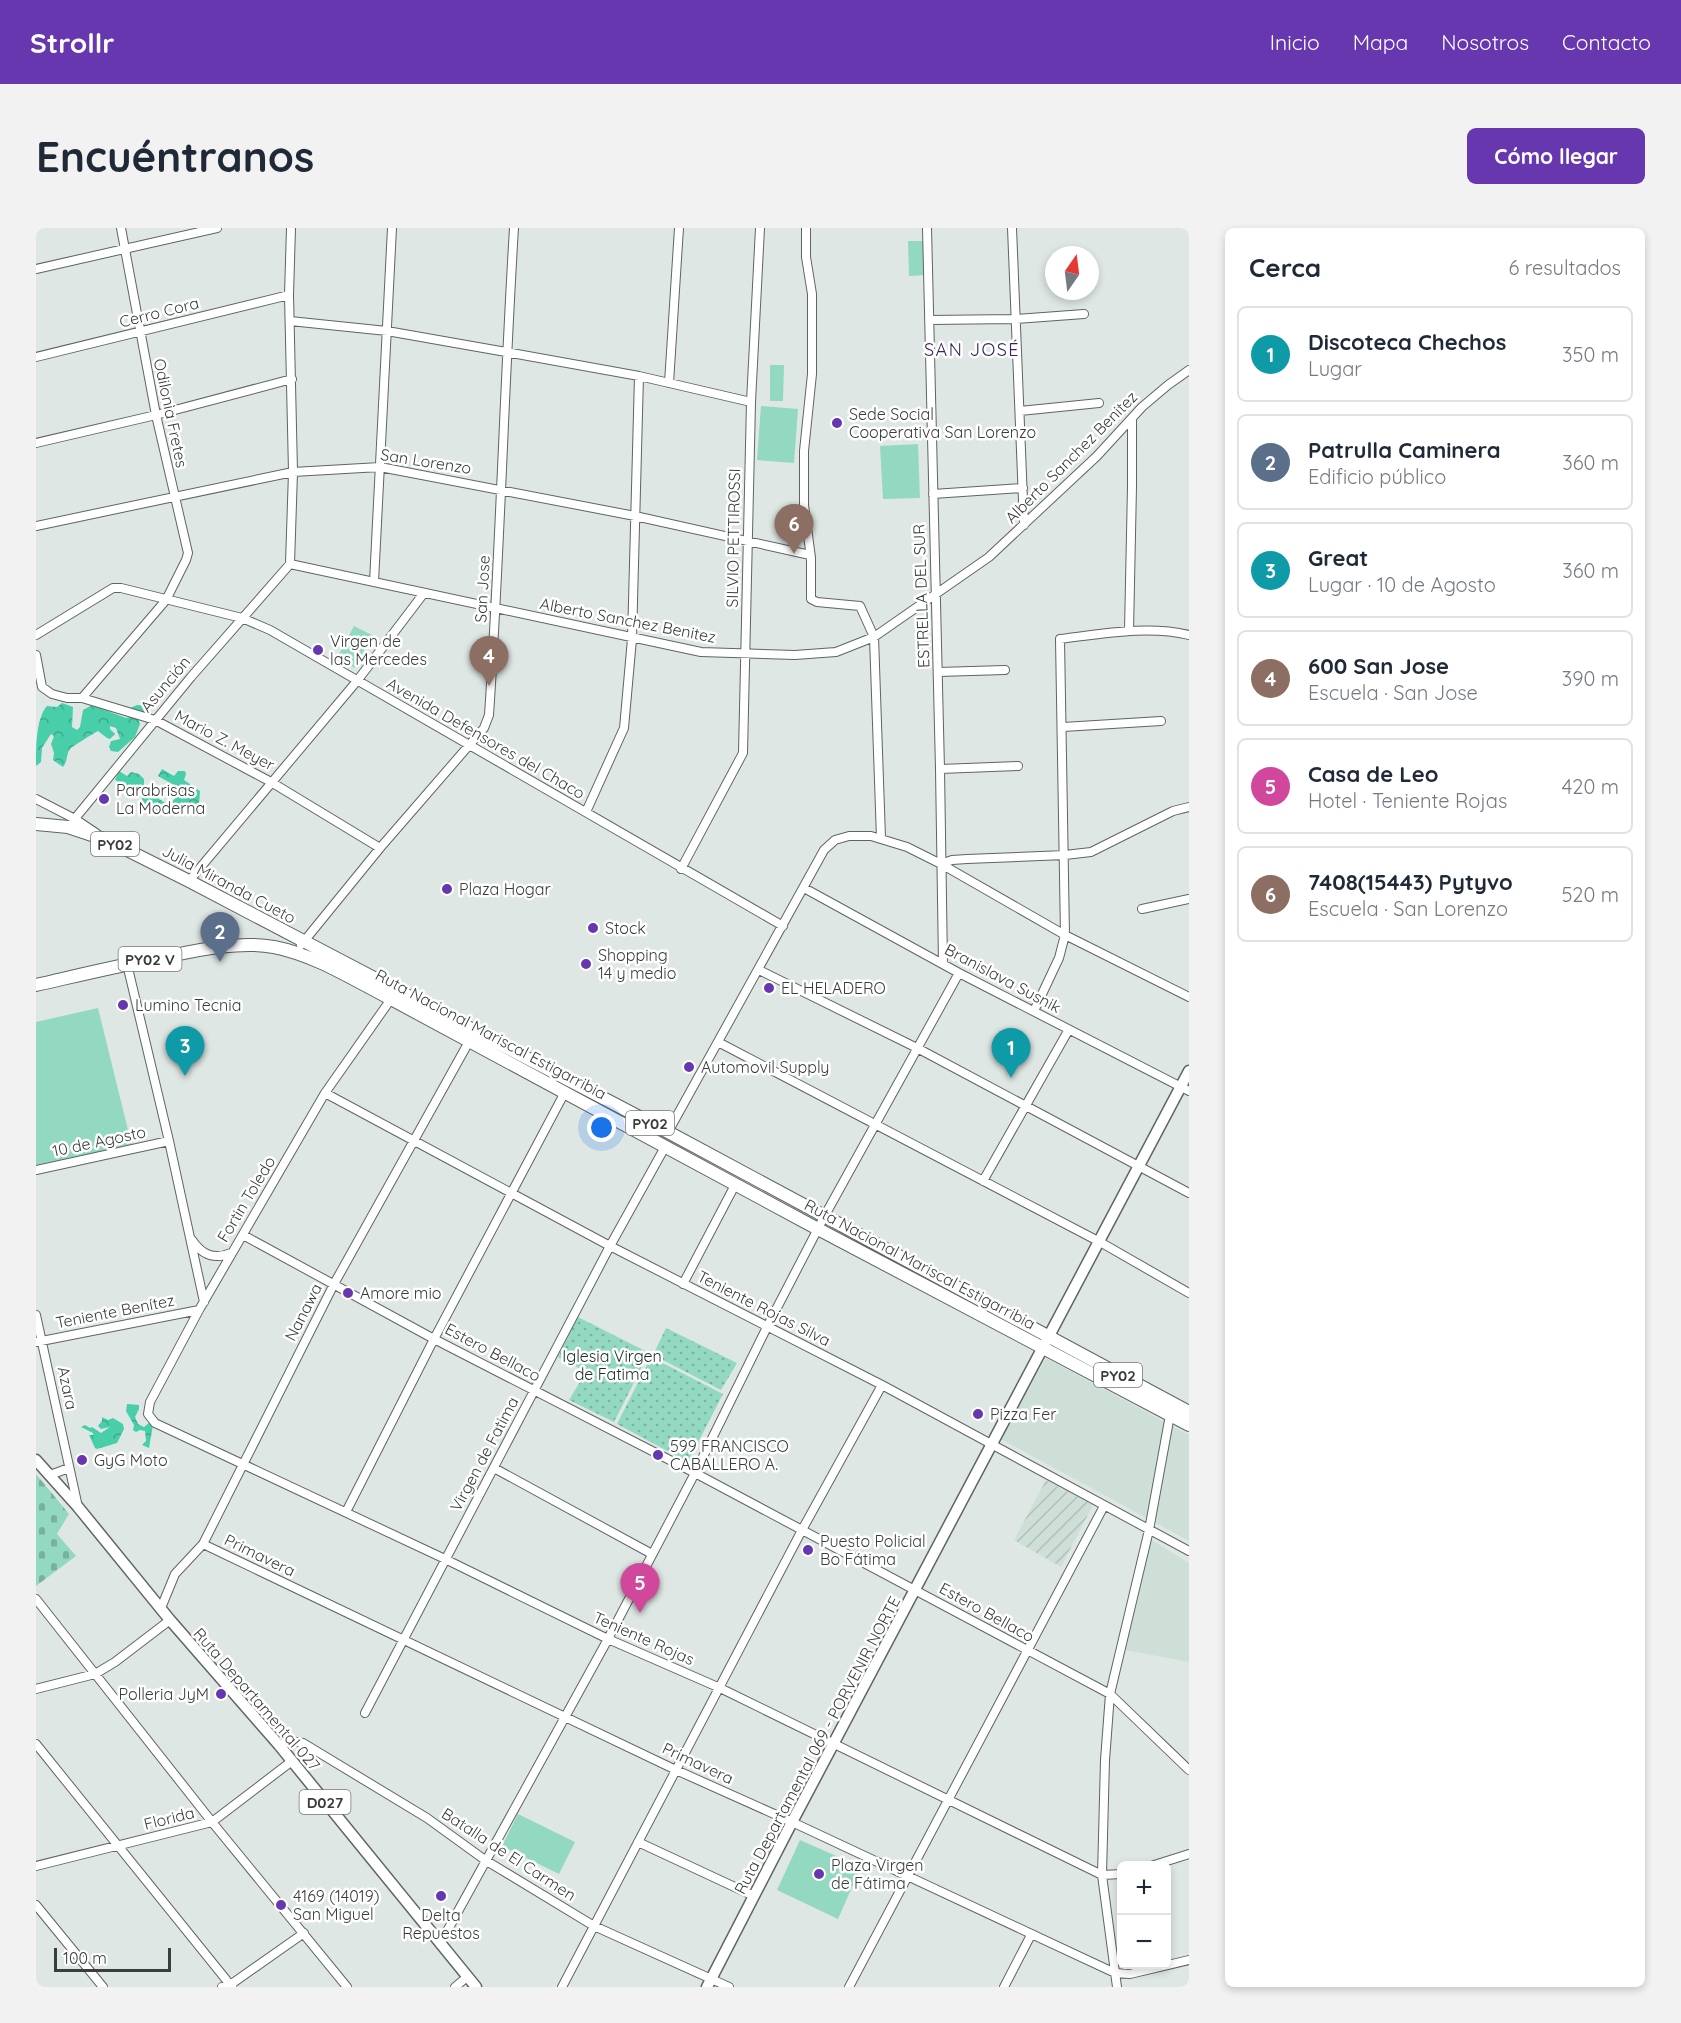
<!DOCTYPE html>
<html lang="es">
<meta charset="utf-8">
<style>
body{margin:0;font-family:Quicksand,sans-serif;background:#f2f2f3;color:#1f2937}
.controls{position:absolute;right:18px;bottom:18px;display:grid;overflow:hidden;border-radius:9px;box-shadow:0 3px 9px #0003}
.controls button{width:54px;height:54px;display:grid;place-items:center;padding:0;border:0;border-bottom:2px solid #e0e1e3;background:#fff;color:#1f2937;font:30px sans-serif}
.compass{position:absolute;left:1009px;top:18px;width:54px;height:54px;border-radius:50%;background:#fff;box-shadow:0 3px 9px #0003;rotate:14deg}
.scale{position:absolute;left:18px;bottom:15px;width:117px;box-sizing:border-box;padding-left:6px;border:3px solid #3a3d3c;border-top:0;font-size:16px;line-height:21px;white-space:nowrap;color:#3a3d3c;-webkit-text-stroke:4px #fff;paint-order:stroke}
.you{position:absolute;left:566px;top:900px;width:21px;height:21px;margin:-15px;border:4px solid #fff;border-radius:50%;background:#1a73e8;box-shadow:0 0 0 9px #1a73e833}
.badge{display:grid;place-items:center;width:39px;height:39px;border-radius:50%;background:#6637af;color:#fff;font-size:20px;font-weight:700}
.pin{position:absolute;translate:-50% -50px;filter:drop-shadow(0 2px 3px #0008)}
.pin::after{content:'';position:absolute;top:32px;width:21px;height:18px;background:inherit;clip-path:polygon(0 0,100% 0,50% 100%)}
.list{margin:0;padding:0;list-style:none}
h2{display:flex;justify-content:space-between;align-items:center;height:78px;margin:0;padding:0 24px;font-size:26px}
h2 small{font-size:20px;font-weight:400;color:#747a83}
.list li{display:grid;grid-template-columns:39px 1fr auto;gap:18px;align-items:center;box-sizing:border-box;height:96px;margin:0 12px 12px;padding:0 12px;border:2px solid #e0e1e3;border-radius:9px}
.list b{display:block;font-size:22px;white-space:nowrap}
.list p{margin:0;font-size:20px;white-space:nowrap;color:#747a83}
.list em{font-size:20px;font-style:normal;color:#747a83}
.map{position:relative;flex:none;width:1153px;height:1759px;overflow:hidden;border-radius:9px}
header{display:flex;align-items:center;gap:36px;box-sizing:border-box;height:84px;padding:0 30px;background:#6637af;color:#fff}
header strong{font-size:28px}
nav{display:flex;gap:33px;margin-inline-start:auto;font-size:21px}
.intro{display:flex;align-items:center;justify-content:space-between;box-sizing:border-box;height:144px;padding:0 36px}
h1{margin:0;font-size:42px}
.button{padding:15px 27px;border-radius:9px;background:#6637af;color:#fff;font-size:21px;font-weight:700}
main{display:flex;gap:36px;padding:0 36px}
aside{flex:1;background:#fff;border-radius:9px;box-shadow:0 3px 9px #0003}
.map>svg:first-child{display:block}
.built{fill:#cedfd8}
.industrial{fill:url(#industrial-furrows)}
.forest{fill:url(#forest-crowns)}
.cemetery{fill:url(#cemetery-stones)}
.park{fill:url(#park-dots)}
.pitch{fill:#93d9c1}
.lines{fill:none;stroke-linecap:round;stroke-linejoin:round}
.minor-casing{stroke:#5e6562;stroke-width:10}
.major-casing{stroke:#5e6562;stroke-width:13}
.highway-casing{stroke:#5e6562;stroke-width:14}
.minor{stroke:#fff;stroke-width:8}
.major{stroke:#fff;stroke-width:10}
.highway{stroke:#fff;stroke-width:12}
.poi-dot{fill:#6637af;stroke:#fff;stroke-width:2}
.labels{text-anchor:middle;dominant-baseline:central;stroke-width:5;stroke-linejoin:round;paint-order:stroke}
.shield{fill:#fff;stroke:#757776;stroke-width:1.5}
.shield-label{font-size:15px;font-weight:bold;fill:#3a3d3c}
.street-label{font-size:16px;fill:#3a3d3c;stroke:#fff}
.poi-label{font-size:16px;fill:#3a3d3c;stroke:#fff;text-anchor:start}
.park-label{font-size:16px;fill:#192f28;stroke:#fff}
.neighbourhood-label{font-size:18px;letter-spacing:1.5px;fill:#37225c;stroke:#fff}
</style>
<header>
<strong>Strollr</strong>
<nav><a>Inicio</a><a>Mapa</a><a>Nosotros</a><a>Contacto</a></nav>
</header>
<div class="intro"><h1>Encuéntranos</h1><a class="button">Cómo llegar</a></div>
<main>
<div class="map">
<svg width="1153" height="1759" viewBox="0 0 1153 1759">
<defs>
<pattern id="industrial-furrows" width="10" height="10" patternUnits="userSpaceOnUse" patternTransform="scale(1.5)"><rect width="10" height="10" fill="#cedfd8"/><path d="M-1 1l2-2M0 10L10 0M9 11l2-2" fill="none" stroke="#b2c0ba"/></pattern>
<pattern id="forest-crowns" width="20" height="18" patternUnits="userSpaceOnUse" patternTransform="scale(1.5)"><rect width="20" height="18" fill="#48cea9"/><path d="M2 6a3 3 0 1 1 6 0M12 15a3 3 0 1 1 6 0" fill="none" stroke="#3da88b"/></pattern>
<pattern id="cemetery-stones" width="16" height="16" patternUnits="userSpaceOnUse" patternTransform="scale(1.5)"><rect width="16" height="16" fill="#93d9c1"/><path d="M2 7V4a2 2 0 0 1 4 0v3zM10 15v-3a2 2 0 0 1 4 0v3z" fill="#79b19e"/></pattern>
<pattern id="park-dots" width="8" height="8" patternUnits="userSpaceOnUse" patternTransform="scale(1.5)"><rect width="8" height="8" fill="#93d9c1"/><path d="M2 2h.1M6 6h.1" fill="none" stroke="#79b19e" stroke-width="1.8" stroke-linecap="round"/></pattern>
</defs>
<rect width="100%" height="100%" fill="#dee7e4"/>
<path class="built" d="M1010 1130 1153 1207V1313L965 1211Z
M1114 1311 1153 1335V1434L1089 1422Z"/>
<path class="industrial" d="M1010 1252 1057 1277 1025 1339 978 1312Z"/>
<path class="forest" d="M26 475 37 479 36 499 41 502 44 499 47 482 56 477 90 490 98 488 94 480 101 477 111 478 114 483 112 486 102 490 104 496 99 509 82 524 75 523 73 519 75 513 84 511 80 500 74 498V501L79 506 74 511 71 510 62 503C60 504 35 519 34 521 30 526 32 533 27 539L17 532 18 525 15 516 18 508 15 506 6 520 5 534 0 538C0 520 0 490 11 478L21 479Z
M126 541 138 548 142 543H149L150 546 148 552 164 563 163 578C154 583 144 579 136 574L144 564 143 560 122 548Z
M83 543 91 548 95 544 103 546 108 551V561L102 565 79 552Z
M112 564 131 576 128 586 126 585 121 588 112 584V580L105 575 107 567Z
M91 1176 103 1177V1181L99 1189 102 1196 108 1199 114 1194 117 1197 113 1220 106 1217 110 1213 109 1203 104 1202 100 1204 97 1202 98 1197 90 1183Z
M66 1189 72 1192 77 1190 87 1196 88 1201 81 1215 61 1221 59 1220 53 1207H57V1205L45 1199 49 1197 54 1200 56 1199 65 1205 74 1199 65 1201 62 1198 66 1193Z"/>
<path class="cemetery" d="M0 1246 33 1286 21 1306 40 1328 0 1358Z"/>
<path class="park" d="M542 1089 613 1125 578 1194 533 1172 550 1144 522 1129Z
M630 1100 701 1135 685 1162 617 1127Z
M615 1129 687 1166 652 1234 581 1196Z"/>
<path class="pitch" d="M872 13H889L890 47 873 48Z
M734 137H748L747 173H734Z
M725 178 762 181 758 235 721 232Z
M882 216 884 270 847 271 844 218Z
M318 398 336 407 319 440 301 430Z
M62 780 96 918 0 939V794Z
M482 1586 539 1614 523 1646 466 1618Z
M764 1612 825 1639 802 1691 741 1662Z"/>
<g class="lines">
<g class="minor-casing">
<path id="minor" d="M770 0V29L776 66V146L768 223V277L775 330V371L781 374 824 378 838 409 845 610
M891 0 904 541 907 736
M976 0 988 297
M0 41 181 0
M893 92 980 91 1048 86
M254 93 351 103 470 124 603 148 715 174
M0 129 253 67
M633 155 643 0
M984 183 1063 175
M0 215 120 187 256 151
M897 266 987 260
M0 298 257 244 344 239 599 288 774 327
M254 336 665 424 759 427 800 424 838 409 953 329 1061 228 1106 179 1132 157 1153 142
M254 336 257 244 253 67 255 0
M338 354 356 0
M1093 403 1096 258V190
M0 407 77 360H85L206 390 234 402 747 698
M0 427 6 459 16 466 31 470H46L119 492 235 554 344 620
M902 444 969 442
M46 470 130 372 150 332 152 325 120 187 85 0
M1027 499 1125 493
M904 541 982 538
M0 571 39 591 60 605
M550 584 588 500 596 411 603 148
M32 599 155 449 254 336
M905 636 916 632 931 631 1029 627 1055 624 1137 583 1153 579
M645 641 707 525 715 174 724 0
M153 653 321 453 388 365
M768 660 923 745 1153 863
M1106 681 1153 671
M265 717 344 620 448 500 453 487C464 325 468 162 478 0
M91 736 133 913 168 1074
M723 742 881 820 1153 965
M355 771 289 865 163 1082 114 1174 112 1186 119 1195 409 1331 572 1411 684 1460 1066 1647 1086 1646
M998 783 1023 730 1029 707 1024 411C1066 406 1112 397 1153 407
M682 814 1064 1014 1153 1065
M289 865 574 1018 846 1157 1153 1323
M632 904 788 622 799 612 813 608H835L871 619 905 636 1029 707 1153 769
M0 942 133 913
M947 953 1032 803
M207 1007 398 1111 659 1245 1074 1466 1153 1542
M156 1012C166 1027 178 1032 195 1025
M647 1056 699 957
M0 1087 42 1279
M0 1114 163 1082
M458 1240 616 1326
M14 1247 33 1240
M310 1284 398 1111 529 864
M167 1316 640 1542 756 1594 1079 1745 1094 1746 1153 1732
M0 1371 176 1594 311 1759
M125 1380 139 1346 167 1316 298 1056 435 810
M0 1461 59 1446 79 1434 134 1392
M329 1485 574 1018 629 919
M0 1516 196 1759
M243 1517 254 1513 267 1515 391 1590 449 1632 558 1698 693 1759
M602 1614 718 1668
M0 1638 176 1594 256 1533
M1115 1638 1153 1626
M0 1677 67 1759
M404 1716 572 1411 659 1245 731 1099 788 989 923 745
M186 1759 194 1757 268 1705
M419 1759 431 1749
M526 1759 766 1302 846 1157
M813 1759 1068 1278
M968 1759 995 1707
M1081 1759 1066 1647 1069 1532 1074 1466 1113 1302 1134 1187"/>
</g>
<g class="major-casing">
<path id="major" d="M0 1232 42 1279 134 1392 243 1517 440 1759
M671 1759 756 1594 1153 843"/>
</g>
<g class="highway-casing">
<path id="highway" d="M0 596 32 599 71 612 153 653 632 904 1153 1184
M0 757C44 747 89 736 134 728 166 721 205 713 238 719 279 727 318 752 355 771L782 1001 1153 1197"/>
</g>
<use href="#minor" class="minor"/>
<use href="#major" class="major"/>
<use href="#highway" class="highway"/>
</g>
<g class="poi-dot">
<circle cx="801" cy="195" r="6"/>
<circle cx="282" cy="422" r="6"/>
<circle cx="68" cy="571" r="6"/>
<circle cx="411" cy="661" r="6"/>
<circle cx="557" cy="700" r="6"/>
<circle cx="550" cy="736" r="6"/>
<circle cx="733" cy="760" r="6"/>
<circle cx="87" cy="777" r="6"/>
<circle cx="653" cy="839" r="6"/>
<circle cx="312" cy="1065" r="6"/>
<circle cx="942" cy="1186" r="6"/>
<circle cx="622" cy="1227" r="6"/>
<circle cx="46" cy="1232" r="6"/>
<circle cx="772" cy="1322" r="6"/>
<circle cx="185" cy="1466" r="6"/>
<circle cx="783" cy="1646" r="6"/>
<circle cx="405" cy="1668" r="6"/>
<circle cx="245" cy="1677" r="6"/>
</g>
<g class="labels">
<g class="shield">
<rect x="55" y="604" width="48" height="24" rx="4.5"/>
<rect x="82.5" y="719" width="63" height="24" rx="4.5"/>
<rect x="590" y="883" width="48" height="24" rx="4.5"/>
<rect x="1058" y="1135" width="48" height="24" rx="4.5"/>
<rect x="263.5" y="1562" width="51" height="24" rx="4.5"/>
</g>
<g class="shield-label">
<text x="79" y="616">PY02</text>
<text x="114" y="731">PY02 V</text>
<text x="614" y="895">PY02</text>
<text x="1082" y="1147">PY02</text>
<text x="289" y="1574">D027</text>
</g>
<g class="street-label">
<text transform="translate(123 84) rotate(-14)">Cerro Cora</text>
<text transform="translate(135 185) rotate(78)">Odilonia Fretes</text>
<text transform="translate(1035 229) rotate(-45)">Alberto Sanchez Benitez</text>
<text transform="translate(390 233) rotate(9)">San Lorenzo</text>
<text transform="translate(697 310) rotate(-89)">SILVIO PETTIROSSI</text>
<text transform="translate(446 361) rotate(-87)">San Jose</text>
<text transform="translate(885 368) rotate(-92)">ESTRELLA DEL SUR</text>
<text transform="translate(592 392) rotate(11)">Alberto Sanchez Benitez</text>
<text transform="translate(129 456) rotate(-50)">Asunción</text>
<text transform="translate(450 510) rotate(30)">Avenida Defensores del Chaco</text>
<text transform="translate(189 512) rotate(28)">Mario Z. Meyer</text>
<text transform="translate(193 656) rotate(28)">Julia Miranda Cueto</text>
<text transform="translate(967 750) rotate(28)">Branislava Susnik</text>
<text transform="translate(455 806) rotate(28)">Ruta Nacional Mariscal Estigarribia</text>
<text transform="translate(63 913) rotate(-12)">10 de Agosto</text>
<text transform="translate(210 971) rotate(-59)">Fortin Toledo</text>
<text transform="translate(884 1036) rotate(28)">Ruta Nacional Mariscal Estigarribia</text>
<text transform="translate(728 1080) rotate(27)">Teniente Rojas Silva</text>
<text transform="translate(79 1083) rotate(-11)">Teniente Benítez</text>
<text transform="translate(267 1084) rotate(-63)">Nanawa</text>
<text transform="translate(457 1124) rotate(28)">Estero Bellaco</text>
<text transform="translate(32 1160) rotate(78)">Azara</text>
<text transform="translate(448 1226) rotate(-62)">Virgen de Fatima</text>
<text transform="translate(224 1327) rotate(26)">Primavera</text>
<text transform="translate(951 1384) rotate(29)">Estero Bellaco</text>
<text transform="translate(608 1410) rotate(24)">Teniente Rojas</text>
<text transform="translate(221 1471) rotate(49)">Ruta Departamental 027</text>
<text transform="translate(781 1517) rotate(-62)">Ruta Departamental 069 - PORVENIR NORTE</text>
<text transform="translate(662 1535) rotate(25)">Primavera</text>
<text transform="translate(133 1590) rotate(-14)">Florida</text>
<text transform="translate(473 1626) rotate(33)">Batalla de El Carmen</text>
</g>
<g class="poi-label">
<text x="813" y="186">Sede Social<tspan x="813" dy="18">Cooperativa San Lorenzo</tspan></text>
<text x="294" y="413">Virgen de<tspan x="294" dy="18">las Mercedes</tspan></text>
<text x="80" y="562">Parabrisas<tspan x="80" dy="18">La Moderna</tspan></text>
<text x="423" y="661">Plaza Hogar</text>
<text x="569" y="700">Stock</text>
<text x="562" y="727">Shopping<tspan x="562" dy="18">14 y medio</tspan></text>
<text x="745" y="760">EL HELADERO</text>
<text x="99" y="777">Lumino Tecnia</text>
<text x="665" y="839">Automovil Supply</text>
<text x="324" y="1065">Amore mio</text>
<text x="954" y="1186">Pizza Fer</text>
<text x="634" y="1218">599 FRANCISCO<tspan x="634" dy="18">CABALLERO A.</tspan></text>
<text x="58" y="1232">GyG Moto</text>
<text x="784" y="1313">Puesto Policial<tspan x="784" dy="18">Bo Fátima</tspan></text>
<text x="173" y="1466" text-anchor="end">Polleria JyM</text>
<text x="795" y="1637">Plaza Virgen<tspan x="795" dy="18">de Fátima</tspan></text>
<text x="257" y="1668">4169 (14019)<tspan x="257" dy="18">San Miguel</tspan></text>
<text x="405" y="1687" text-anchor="middle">Delta<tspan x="405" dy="18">Repuestos</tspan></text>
</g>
<g class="park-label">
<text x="576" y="1128">Iglesia Virgen<tspan x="576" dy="18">de Fatima</tspan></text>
</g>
<g class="neighbourhood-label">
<text x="936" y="121">SAN JOSÉ</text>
</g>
</g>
</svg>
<div class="controls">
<button>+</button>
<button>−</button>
</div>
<svg class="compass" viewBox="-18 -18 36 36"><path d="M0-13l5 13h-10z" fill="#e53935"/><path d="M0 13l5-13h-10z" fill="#747a83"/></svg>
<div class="scale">100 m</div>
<div class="you"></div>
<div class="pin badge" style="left:975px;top:850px;background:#0f9aa8">1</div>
<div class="pin badge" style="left:184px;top:734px;background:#5c6f8a">2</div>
<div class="pin badge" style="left:149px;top:848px;background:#0f9aa8">3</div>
<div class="pin badge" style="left:453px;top:458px;background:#8d6e63">4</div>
<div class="pin badge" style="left:604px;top:1385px;background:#d1479c">5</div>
<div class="pin badge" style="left:758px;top:326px;background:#8d6e63">6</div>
</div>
<aside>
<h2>Cerca<small>6 resultados</small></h2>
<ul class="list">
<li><span class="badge" style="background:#0f9aa8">1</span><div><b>Discoteca Chechos</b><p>Lugar</p></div><em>350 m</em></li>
<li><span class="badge" style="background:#5c6f8a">2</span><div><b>Patrulla Caminera</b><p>Edificio público</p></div><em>360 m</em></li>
<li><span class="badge" style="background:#0f9aa8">3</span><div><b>Great</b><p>Lugar · 10 de Agosto</p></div><em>360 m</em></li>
<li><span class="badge" style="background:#8d6e63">4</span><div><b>600 San Jose</b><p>Escuela · San Jose</p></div><em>390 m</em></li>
<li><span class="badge" style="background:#d1479c">5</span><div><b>Casa de Leo</b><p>Hotel · Teniente Rojas</p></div><em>420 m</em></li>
<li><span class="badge" style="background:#8d6e63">6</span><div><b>7408(15443) Pytyvo</b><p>Escuela · San Lorenzo</p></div><em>520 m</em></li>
</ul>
</aside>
</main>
